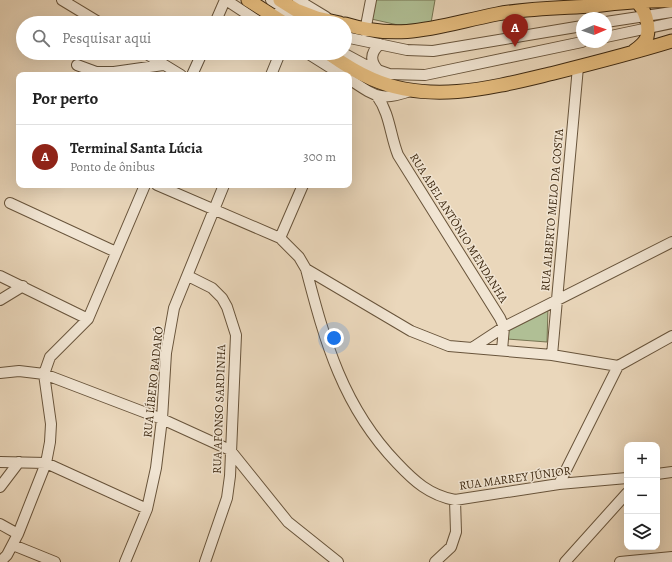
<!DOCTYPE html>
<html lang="pt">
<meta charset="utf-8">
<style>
body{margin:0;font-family:Alegreya,serif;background:#f6f6f6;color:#222}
.controls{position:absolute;right:12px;bottom:12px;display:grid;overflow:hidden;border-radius:8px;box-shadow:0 4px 16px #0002}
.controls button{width:36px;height:36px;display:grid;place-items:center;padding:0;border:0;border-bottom:1px solid #e0e0e0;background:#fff;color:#222;font:20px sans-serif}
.compass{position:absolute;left:576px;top:12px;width:36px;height:36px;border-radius:50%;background:#fff;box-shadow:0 4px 16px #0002;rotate:88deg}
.you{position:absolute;left:334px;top:338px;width:14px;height:14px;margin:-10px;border:3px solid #fff;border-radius:50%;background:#1a73e8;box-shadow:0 0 0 6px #1a73e833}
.badge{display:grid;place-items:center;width:26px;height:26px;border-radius:50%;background:#8f2418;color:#fff;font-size:13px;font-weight:700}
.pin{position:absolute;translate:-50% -33px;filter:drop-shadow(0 1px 2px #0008)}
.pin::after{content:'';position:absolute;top:21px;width:14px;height:12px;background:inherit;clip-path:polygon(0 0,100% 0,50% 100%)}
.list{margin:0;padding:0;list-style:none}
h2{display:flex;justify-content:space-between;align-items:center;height:52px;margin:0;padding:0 16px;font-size:17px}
h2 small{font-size:13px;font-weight:400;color:#767676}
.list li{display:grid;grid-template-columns:26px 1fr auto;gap:12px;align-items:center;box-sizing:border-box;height:64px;padding:0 16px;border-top:1px solid #e0e0e0}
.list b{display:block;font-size:15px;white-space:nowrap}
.list p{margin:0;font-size:13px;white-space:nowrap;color:#767676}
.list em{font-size:13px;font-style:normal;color:#767676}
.icon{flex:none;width:22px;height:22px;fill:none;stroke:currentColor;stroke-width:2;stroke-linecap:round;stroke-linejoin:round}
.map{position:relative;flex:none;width:672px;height:562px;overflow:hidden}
.search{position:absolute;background:#fff;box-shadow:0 4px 16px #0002;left:16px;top:16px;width:336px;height:44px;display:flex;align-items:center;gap:10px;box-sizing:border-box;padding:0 14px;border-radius:22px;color:#767676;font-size:15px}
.panel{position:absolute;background:#fff;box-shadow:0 4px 16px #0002;left:16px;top:72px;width:336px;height:116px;border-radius:8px}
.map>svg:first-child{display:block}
.green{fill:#b0bf95;stroke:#767452}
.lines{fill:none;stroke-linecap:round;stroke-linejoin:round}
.minor-casing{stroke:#68543b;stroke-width:12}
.major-casing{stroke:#3d2810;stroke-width:15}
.minor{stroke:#f1e5d3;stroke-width:10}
.major{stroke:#e5bc7e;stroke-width:13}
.labels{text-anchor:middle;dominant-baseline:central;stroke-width:3;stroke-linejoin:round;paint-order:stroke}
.street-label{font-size:12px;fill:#3d2810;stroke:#f1e5d3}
</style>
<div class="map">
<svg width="672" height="562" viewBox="0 0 672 562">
<rect width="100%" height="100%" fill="#ead7bb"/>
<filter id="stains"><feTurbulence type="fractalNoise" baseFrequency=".005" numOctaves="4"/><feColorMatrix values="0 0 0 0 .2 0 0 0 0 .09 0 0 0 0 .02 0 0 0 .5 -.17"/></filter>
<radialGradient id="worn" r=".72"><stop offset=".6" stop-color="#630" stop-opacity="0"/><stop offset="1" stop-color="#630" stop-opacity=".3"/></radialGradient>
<path class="green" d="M371 0H435L431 23 398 25 367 18Z
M548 307 547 342 507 339V328Z"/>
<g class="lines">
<g class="minor-casing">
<path id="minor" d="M62 0 100 23
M226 0 261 23
M271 0 308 23
M298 0 326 17
M278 13 294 23
M606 22 672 12
M215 23 225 0
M365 31 371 0
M345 37 407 50 433 51 582 26
M606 37 672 23
M145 53 181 75
M307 53 342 75
M343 53 369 67 389 74 425 75 582 42
M77 65 96 72H114L163 65
M378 70C370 61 370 53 380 44
M192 75 202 53
M271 75 280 53
M349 79C376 97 381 102 413 90
M377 96C390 114 390 135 398 155L500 318 504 327 502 350
M157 185 280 238 299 257 306 269 411 331 449 346 552 355 618 366
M10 203 116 252
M280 238 303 185
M306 269C325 342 343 407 397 463 414 481 429 495 455 500L559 484 627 478
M0 276 88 319
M188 276 212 288 222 298 227 307 236 335 230 476 227 498 205 562
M0 300 23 286
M472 348 504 327 672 242
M552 355 578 67
M0 373 19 371 44 374 162 419 230 450 288 522 338 562
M0 462 46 463 147 509
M657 474 672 472
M559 484 618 366 672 336
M0 487 19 462
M0 524 18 534
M13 545 55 562
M0 562 7 555 18 534 46 463 50 442 51 424 44 374 50 357 88 319 145 185
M125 562 147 509 156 468 162 419 166 353 174 308 224 185
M435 562 451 547 456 532 455 500
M565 562 627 493
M620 562 672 557"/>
</g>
<g class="major-casing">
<path id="major" d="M248 0 284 23
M280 0 296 10 317 18 340 23
M345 24C403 42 441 25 497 14 528 8 561 8 593 6 619 3 646 0 672 1
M634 51C638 48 645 43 647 37 650 26 645 7 635 1
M328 53C342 63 356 72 372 79 431 105 495 87 554 73 594 63 633 53 672 41"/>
</g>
<use href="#minor" class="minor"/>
<use href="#major" class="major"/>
</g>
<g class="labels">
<g class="street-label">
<text transform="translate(552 210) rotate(-85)">RUA ALBERTO MELO DA COSTA</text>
<text transform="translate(459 228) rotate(58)">RUA ABEL ANTÔNIO MENDANHA</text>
<text transform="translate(153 382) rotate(-84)">RUA LÍBERO BADARÓ</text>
<text transform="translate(219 409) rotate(-88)">RUA AFONSO SARDINHA</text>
<text transform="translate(515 478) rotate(-8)">RUA MARREY JÚNIOR</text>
</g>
</g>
<rect width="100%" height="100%" filter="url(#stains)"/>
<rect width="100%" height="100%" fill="url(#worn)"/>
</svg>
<div class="controls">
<button>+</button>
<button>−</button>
<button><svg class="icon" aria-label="layers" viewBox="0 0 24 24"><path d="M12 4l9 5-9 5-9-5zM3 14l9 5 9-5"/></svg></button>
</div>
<svg class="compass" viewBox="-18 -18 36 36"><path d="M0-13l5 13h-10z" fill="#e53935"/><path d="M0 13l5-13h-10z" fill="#767676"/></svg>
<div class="you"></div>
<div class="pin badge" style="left:515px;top:47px">A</div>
<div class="search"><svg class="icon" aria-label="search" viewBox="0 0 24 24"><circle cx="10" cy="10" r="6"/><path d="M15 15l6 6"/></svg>Pesquisar aqui</div>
<section class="panel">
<h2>Por perto<small></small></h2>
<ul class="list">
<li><span class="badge">A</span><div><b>Terminal Santa Lúcia</b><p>Ponto de ônibus</p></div><em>300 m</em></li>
</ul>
</section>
</div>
